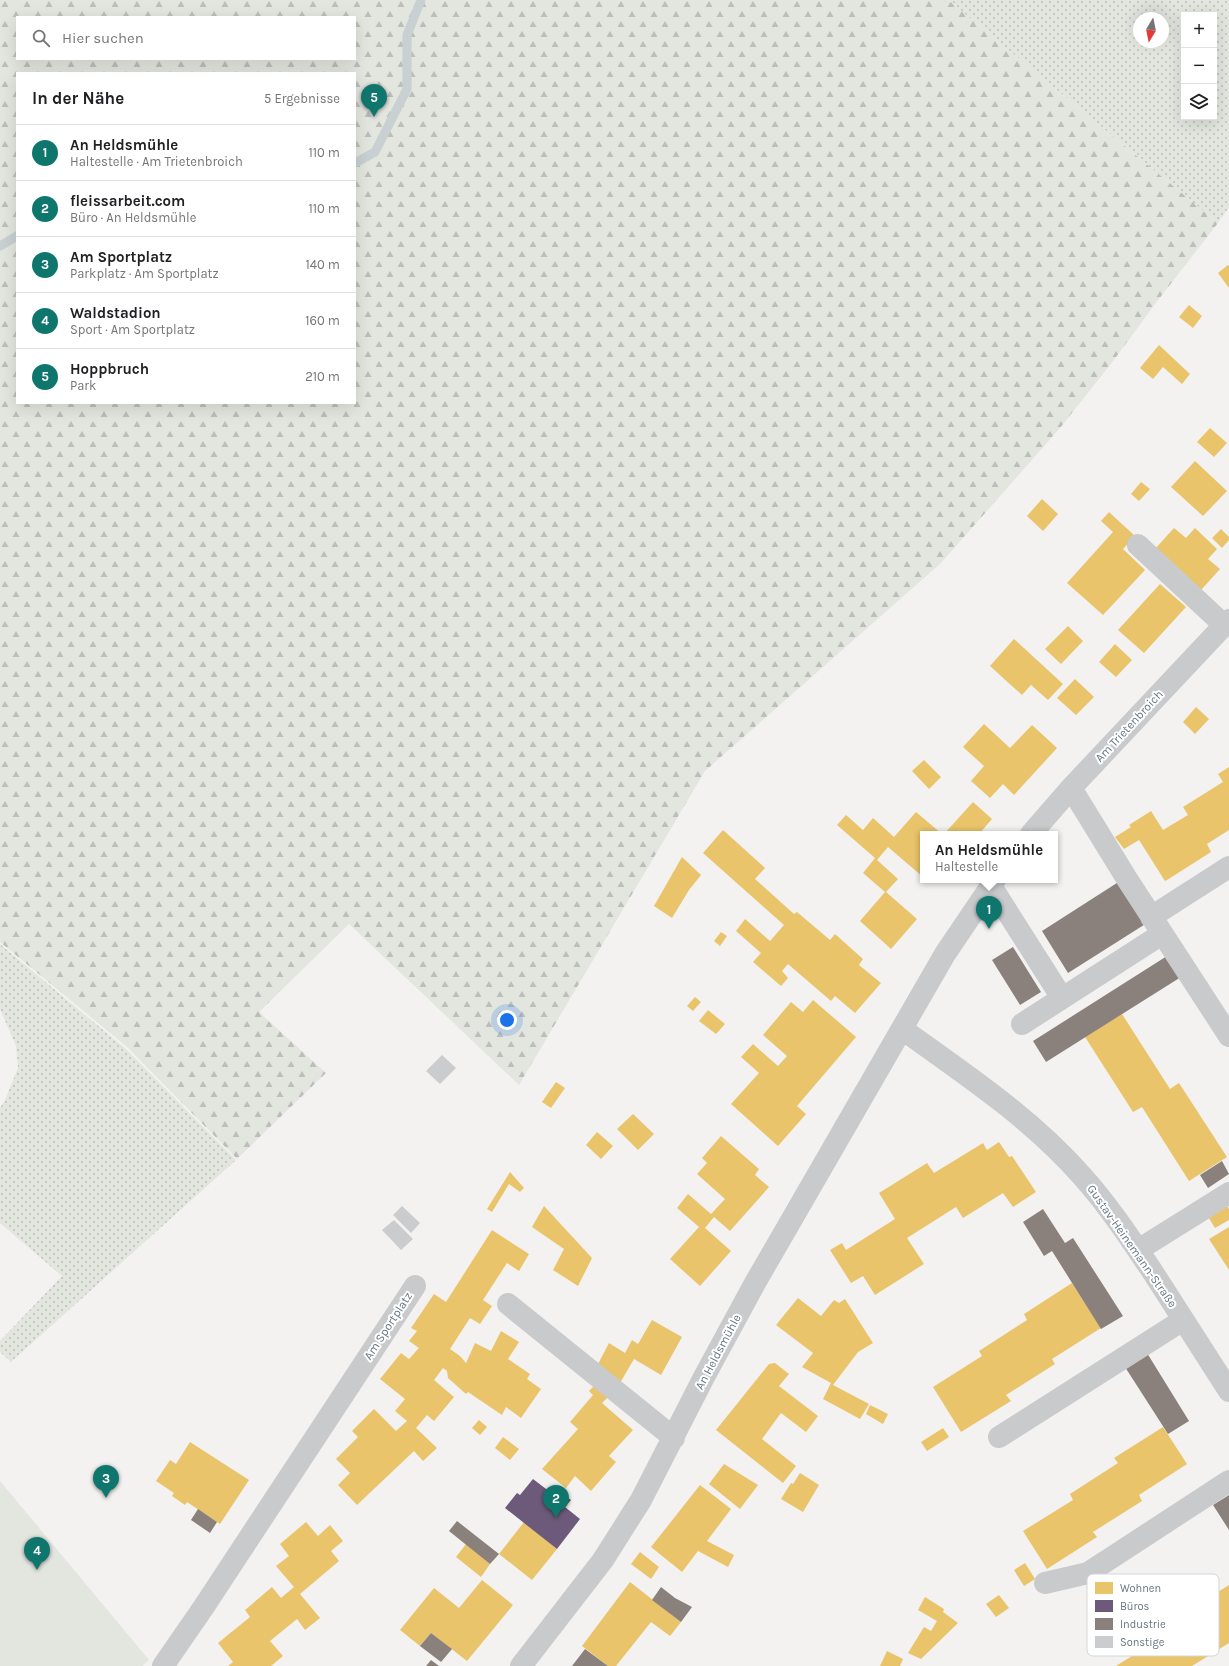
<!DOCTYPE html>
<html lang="de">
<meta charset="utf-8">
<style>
body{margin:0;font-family:Karla,sans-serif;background:#f2f2f2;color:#202124}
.controls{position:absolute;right:12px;top:12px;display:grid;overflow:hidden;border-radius:0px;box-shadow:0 4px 16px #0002}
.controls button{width:36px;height:36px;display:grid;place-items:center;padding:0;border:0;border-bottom:1px solid #e0e0e0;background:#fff;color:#202124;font:20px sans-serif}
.compass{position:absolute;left:1133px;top:12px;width:36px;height:36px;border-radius:50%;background:#fff;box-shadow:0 4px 16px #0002;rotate:190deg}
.you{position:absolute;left:507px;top:1020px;width:14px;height:14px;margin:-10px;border:3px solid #fff;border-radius:50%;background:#1a73e8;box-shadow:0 0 0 6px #1a73e833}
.badge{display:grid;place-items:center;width:26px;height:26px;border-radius:50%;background:#0f766e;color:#fff;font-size:13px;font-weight:700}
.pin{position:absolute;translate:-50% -33px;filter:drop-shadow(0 1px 2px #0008)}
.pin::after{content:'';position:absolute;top:21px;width:14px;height:12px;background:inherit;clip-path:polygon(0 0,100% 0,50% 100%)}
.popup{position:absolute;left:920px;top:831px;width:138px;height:52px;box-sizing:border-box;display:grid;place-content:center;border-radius:0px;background:#fff;filter:drop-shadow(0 1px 3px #0005);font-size:13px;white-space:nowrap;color:#757577}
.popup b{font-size:15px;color:#202124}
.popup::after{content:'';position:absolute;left:50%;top:100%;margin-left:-8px;border:8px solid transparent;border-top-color:#fff}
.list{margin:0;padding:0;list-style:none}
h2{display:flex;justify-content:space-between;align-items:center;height:52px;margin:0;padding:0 16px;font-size:17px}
h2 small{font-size:13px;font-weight:400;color:#757577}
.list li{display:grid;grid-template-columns:26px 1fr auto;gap:12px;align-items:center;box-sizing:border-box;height:56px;padding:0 16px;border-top:1px solid #e0e0e0}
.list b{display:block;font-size:15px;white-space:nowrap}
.list p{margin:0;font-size:13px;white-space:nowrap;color:#757577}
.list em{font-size:13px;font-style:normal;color:#757577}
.icon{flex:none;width:22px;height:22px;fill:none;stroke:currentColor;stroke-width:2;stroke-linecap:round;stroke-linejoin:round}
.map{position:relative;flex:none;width:1229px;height:1666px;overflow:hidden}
.search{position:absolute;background:#fff;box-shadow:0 4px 16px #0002;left:16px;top:16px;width:340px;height:44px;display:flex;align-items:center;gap:10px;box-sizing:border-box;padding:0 14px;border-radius:0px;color:#757577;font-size:15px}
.panel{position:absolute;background:#fff;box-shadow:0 4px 16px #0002;left:16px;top:72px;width:340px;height:332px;border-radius:0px}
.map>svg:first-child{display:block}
.green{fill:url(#green-dots);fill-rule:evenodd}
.forest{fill:url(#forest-firs);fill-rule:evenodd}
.pitch{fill:#e3e5df}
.homes{fill:#e9c46a}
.offices{fill:#6d597a}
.industry{fill:#8a817c}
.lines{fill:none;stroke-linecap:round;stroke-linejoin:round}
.stream{stroke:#c8d0d2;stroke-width:9}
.building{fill:#cbcccd}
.minor{stroke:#c8cacb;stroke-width:22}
.labels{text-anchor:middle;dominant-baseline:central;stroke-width:4;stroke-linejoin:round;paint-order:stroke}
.street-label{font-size:12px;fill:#65757f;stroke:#fff}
.key{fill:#fff;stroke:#d1d6d9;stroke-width:1}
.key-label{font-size:11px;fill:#65757f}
</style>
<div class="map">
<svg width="1229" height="1666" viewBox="0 0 1229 1666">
<defs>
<pattern id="green-dots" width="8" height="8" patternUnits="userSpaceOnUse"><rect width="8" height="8" fill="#e3e5df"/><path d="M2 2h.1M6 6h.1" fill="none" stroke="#bcbeba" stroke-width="1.8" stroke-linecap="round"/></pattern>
<pattern id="forest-firs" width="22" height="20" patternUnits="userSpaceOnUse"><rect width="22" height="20" fill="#e3e5df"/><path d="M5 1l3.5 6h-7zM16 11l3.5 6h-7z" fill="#bcbeba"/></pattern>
</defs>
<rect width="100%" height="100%" fill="#f3f2f1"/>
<path class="green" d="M948 0H1229V207L1218 223ZM1184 15H1214V117H1184ZM1139 18H1163V42H1139Z
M0 944 126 1049 236 1160 11 1362 0 1352V1341L62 1276 0 1223V1108L5 1100 18 1068 16 1046 0 1009Z"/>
<path class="forest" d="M0 0H948L1218 223 1155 304 1114 360 1060 428 941 563 705 771 519 1085 349 924 259 1012 326 1073 237 1159 127 1047 0 942ZM17 17H355V59H17ZM17 73H355V403H17Z"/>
<path class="pitch" d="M0 1481 149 1660 142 1666H0Z"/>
<path class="homes" d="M1228 265 1229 266V288L1218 273Z
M1189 305 1202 316 1193 328 1179 317Z
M1159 345 1190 374 1182 384 1163 367 1153 379 1140 368Z
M1210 428 1227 443 1214 457 1197 442Z
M1195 461 1227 491 1203 516 1171 487Z
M1141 482 1150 489 1139 501 1131 494Z
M1042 499 1058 514 1043 531 1027 516Z
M1109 512 1135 536 1123 549 1145 570 1103 615 1067 583 1113 532 1101 521Z
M1174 528 1186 538 1195 528 1217 549 1208 559 1220 569 1201 590 1155 549Z
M1221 529 1229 537V540L1222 548 1212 538Z
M1160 584 1186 607 1144 653 1118 630Z
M1068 626 1083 641 1061 664 1045 649Z
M1014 639 1063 684 1048 700 1031 685 1022 695 990 666Z
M1115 644 1132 660 1116 677 1099 662Z
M1075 679 1094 697 1076 715 1057 698Z
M1196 707 1209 719 1195 734 1183 722Z
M984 724 1010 748 1032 725 1057 748 1014 795 1003 784 990 798 971 781 984 766 963 747Z
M924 760 941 777 929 789 912 771Z
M1229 767V830L1207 844 1211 852 1167 880 1165 881 1139 840 1124 849 1115 837 1131 827 1129 825 1151 811 1163 830 1188 815 1183 807 1223 782 1218 774Z
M973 802 992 819 979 834H944Z
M916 812 942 834H923V877L888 847 877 860 898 879 886 892 917 919 891 949 860 921 885 892 863 873 875 858 837 825 846 815 863 830 873 818 894 837Z
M723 830 765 868 755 879 794 914 797 912 830 940 835 934 863 959 859 965 881 983 855 1013 835 996 831 1001 788 964 782 971 788 978 781 986 753 962 761 953 736 931 745 919 770 941 784 925 703 853Z
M682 857 701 875 689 890 672 918 654 906Z
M721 932 727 936 720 946 714 941Z
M695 997 701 1002 693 1011 687 1006Z
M813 1000 856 1037 797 1106 806 1114 778 1146 731 1104 759 1073 741 1057 753 1044 778 1066 787 1056 763 1035 791 1002 803 1012Z
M708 1010 725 1024 716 1034 699 1021Z
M1122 1014 1170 1089 1179 1083 1227 1157 1189 1181 1142 1107 1133 1112 1085 1037Z
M556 1082 565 1088 551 1108 542 1102Z
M633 1114 654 1134 638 1150 617 1129Z
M597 1132 613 1146 601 1159 586 1145Z
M721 1136 759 1169 755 1175 769 1187 730 1231 714 1217 705 1228 731 1251 700 1286 670 1259 699 1227 677 1208 688 1194 711 1214 725 1199 697 1174 707 1163 702 1158Z
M999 1142 1009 1157 1012 1156 1036 1192 1013 1207 1003 1193 963 1218 956 1207 907 1238 924 1264 875 1295 863 1276 851 1283 830 1250 842 1243 846 1250 895 1219 879 1193 927 1163 934 1173 983 1143 987 1150Z
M510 1172 524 1188 520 1192 509 1184 492 1212 487 1209Z
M1226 1204 1229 1209V1220L1215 1228 1207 1215Z
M544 1206 592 1258 578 1286 553 1270 564 1249 532 1227Z
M1229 1227V1270L1209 1239Z
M492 1230 529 1254 519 1271 507 1263 483 1300 492 1306 480 1324 470 1318 450 1349 460 1356 466 1363 475 1343 491 1351 501 1331 519 1342 508 1359 530 1374 527 1379 541 1389 521 1418 506 1407 502 1415 468 1392 466 1394 448 1378 447 1371 443 1368 434 1380 454 1397 434 1421 427 1415 416 1428 437 1448 423 1461 414 1451 357 1505 338 1485 350 1473 336 1459 358 1437 352 1431 374 1409 396 1431 407 1421 395 1411 405 1399 380 1379 401 1353 409 1359 419 1348 409 1341 417 1331 411 1328 434 1294 446 1302Z
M1072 1283 1101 1328 1052 1359 1055 1364 1006 1395 1011 1401 961 1432 933 1387 982 1356 979 1351 1027 1320 1024 1314Z
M798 1298 821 1316 834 1300 839 1303 845 1299 873 1343 858 1352 833 1385 869 1404 860 1419 823 1399 831 1383 802 1367 813 1353 776 1325Z
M652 1320 682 1337 661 1375 634 1359 620 1383 598 1364 609 1343 625 1353 632 1340 638 1344Z
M775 1363 789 1374 779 1386 818 1416 806 1432 781 1413 762 1439 796 1466 783 1483 716 1430 769 1364Z
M598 1382 611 1394 602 1403 633 1430 609 1456 616 1462 591 1491 575 1476 566 1488 542 1469 578 1429 570 1422 593 1395 589 1391Z
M870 1405 888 1414 883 1424 866 1414Z
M479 1420 487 1427 480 1435 472 1428Z
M1163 1427 1187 1464 1139 1495 1142 1501 1093 1532 1097 1537 1047 1569 1023 1531 1073 1500 1070 1494 1118 1463 1114 1458Z
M943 1428 949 1437 927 1451 921 1442Z
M503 1437 519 1449 510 1460 495 1448Z
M190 1442 249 1480 220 1524 187 1502 185 1505 172 1496 174 1493 156 1481 170 1460 176 1464Z
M724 1464 758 1485 740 1509 709 1484Z
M800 1473 819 1485 803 1512 781 1499 791 1483 793 1484Z
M700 1485 731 1509 707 1541 734 1555 728 1567 698 1551 682 1572 651 1547Z
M306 1522 318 1536 330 1525 343 1541 331 1551 339 1561 300 1594 320 1618 305 1630 297 1619 270 1641 283 1656 271 1666H228L233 1662 218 1643 250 1617 245 1610 272 1587 281 1598 294 1587 276 1566 289 1556 280 1544Z
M524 1522 557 1549 532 1580 499 1554Z
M466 1544 490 1564 481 1577 456 1557Z
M640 1552 659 1567 651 1579 631 1564Z
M1025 1563 1035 1579 1024 1586 1014 1570Z
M482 1580 513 1605 467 1661 431 1633 420 1646 400 1630 434 1588 459 1608Z
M630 1582 681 1622 670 1636 651 1622 616 1666H608L582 1646Z
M1229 1585V1643L1192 1666H1116L1161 1638 1159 1634 1207 1603 1205 1600Z
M999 1595 1009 1608 996 1617 986 1604Z
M925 1597 944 1609 943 1612 958 1623 921 1659 908 1653 924 1627 931 1631 937 1621 918 1610Z
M887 1651 903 1659 900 1666H880Z"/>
<path class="offices" d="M533 1479 550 1492 549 1494 557 1501 563 1494 571 1500 565 1507 580 1519 557 1549 505 1508 517 1493 520 1495Z"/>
<path class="industry" d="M1120 881 1147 923 1068 973 1042 931Z
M1013 947 1041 992 1020 1005 992 960Z
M1167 956 1181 977 1046 1062 1033 1041Z
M1222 1161 1229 1174 1208 1188 1200 1175Z
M1043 1209 1065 1243 1073 1238 1123 1316 1101 1329 1052 1251 1044 1256 1023 1222Z
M1147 1353 1189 1421 1168 1434 1125 1367Z
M1229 1495V1530L1213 1505Z
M198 1509 217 1522 210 1533 191 1520Z
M457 1521 499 1554 490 1564 449 1531Z
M661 1587 675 1598 692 1607 681 1622 652 1600Z
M431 1633 452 1649 441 1662 420 1646Z
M585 1649 608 1666H572Z
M431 1660 439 1666H426Z"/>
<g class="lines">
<path class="stream" d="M355 163 375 152 407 89V35L421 0
M0 246 17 236"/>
</g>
<path class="building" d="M442 1055 456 1068 440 1084 426 1071Z
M402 1206 420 1223 411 1233 393 1215Z
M394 1220 413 1239 401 1250 382 1230Z"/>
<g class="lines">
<path class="minor" d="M1138 545 1224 625
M1071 788 1127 879 1229 1036
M1031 834 1071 788 1229 620
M991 886 1062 998
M1151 917 1229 867
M1022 1024 1162 934
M902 1029C965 1074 1031 1118 1082 1176 1109 1206 1132 1241 1154 1274 1179 1313 1204 1352 1229 1391
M1138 1250 1229 1193
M508 1304 674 1438
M999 1437 1183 1320
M1045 1583 1088 1573 1229 1481
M163 1666 203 1608 415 1286
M521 1666 603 1560 641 1500 704 1377 755 1283 945 954 995 880"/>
</g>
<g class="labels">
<g class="street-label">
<text transform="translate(1129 726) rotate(-47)">Am Trietenbroich</text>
<text transform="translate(1132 1246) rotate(55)">Gustav-Heinemann-Straße</text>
<text transform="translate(388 1326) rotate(-57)">Am Sportplatz</text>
<text transform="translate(718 1352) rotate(-62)">An Heldsmühle</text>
</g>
</g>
<rect x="1087" y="1574" width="132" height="82" rx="6" class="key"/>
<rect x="1095" y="1582" width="18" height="12" fill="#e9c46a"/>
<rect x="1095" y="1600" width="18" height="12" fill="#6d597a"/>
<rect x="1095" y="1618" width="18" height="12" fill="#8a817c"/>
<rect x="1095" y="1636" width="18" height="12" fill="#cbcccd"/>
<g class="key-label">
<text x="1120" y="1592">Wohnen</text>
<text x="1120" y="1610">Büros</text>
<text x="1120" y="1628">Industrie</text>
<text x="1120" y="1646">Sonstige</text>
</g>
</svg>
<div class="controls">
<button>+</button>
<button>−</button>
<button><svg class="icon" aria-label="layers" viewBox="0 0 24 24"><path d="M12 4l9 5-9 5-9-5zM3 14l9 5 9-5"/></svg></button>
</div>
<svg class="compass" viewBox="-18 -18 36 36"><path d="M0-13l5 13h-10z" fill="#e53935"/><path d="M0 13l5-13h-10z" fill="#757577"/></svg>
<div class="you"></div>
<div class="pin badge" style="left:989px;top:929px">1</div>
<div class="popup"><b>An Heldsmühle</b>Haltestelle</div>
<div class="pin badge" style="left:556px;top:1518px">2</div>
<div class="pin badge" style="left:106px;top:1498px">3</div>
<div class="pin badge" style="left:37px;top:1570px">4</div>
<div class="pin badge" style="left:374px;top:117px">5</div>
<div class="search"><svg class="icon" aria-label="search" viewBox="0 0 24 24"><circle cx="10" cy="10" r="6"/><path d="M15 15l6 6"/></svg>Hier suchen</div>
<section class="panel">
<h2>In der Nähe<small>5 Ergebnisse</small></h2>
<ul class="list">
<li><span class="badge">1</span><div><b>An Heldsmühle</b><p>Haltestelle · Am Trietenbroich</p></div><em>110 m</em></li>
<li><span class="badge">2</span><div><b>fleissarbeit.com</b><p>Büro · An Heldsmühle</p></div><em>110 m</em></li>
<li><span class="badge">3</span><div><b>Am Sportplatz</b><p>Parkplatz · Am Sportplatz</p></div><em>140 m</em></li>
<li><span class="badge">4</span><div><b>Waldstadion</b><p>Sport · Am Sportplatz</p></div><em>160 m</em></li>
<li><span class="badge">5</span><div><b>Hoppbruch</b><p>Park</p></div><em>210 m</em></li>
</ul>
</section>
</div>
